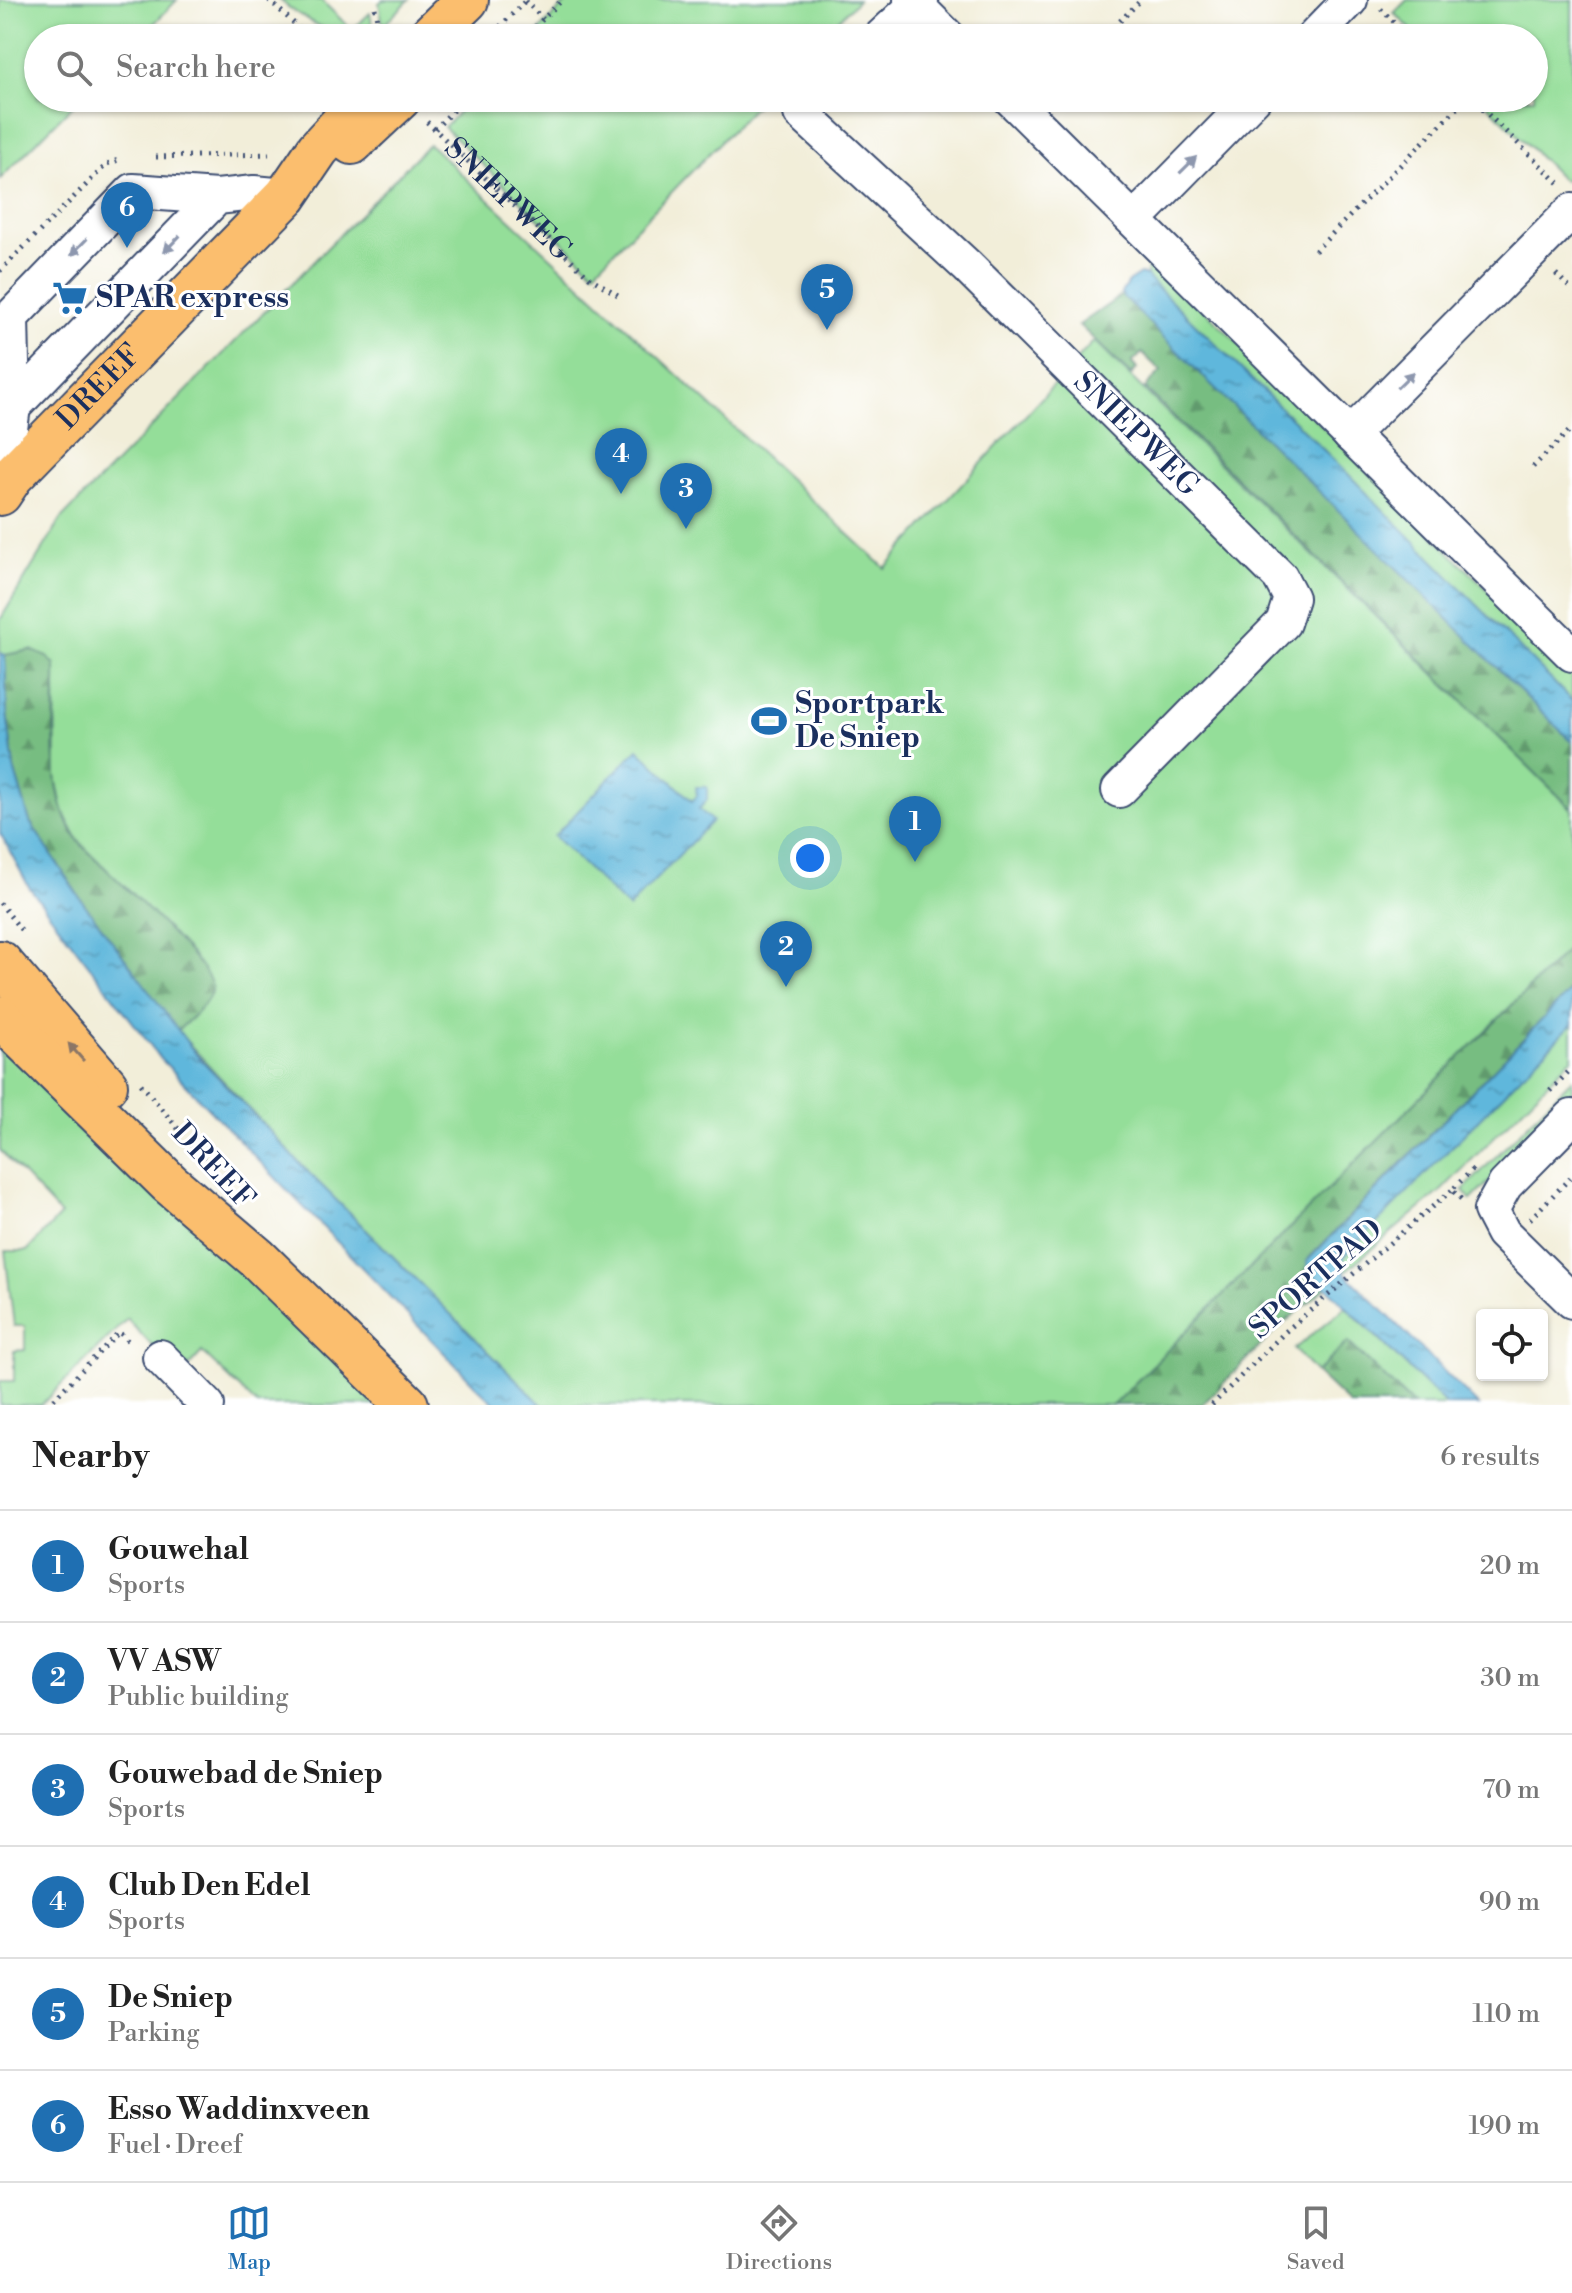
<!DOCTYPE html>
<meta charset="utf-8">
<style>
body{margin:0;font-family:"Libre Bodoni",serif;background:#f6f6f6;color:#222}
.controls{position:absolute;right:24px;bottom:24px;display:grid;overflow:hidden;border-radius:8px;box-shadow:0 2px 6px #0004}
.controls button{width:72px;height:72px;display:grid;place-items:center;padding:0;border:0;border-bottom:2px solid #e0e0e0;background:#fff;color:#222;font:40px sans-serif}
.you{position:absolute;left:810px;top:858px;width:28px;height:28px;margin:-20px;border:6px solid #fff;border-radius:50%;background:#1a73e8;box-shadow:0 0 0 12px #1a73e833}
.badge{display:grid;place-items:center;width:52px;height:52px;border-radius:50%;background:#1f6fb2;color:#fff;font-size:26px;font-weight:700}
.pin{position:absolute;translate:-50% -66px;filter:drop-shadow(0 2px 4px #0008)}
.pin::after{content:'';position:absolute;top:42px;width:28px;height:24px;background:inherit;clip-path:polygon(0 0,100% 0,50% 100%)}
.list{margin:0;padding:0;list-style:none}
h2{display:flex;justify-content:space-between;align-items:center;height:104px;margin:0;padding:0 32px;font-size:34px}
h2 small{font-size:26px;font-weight:400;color:#767676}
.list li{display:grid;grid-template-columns:52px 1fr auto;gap:24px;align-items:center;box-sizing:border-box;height:112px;padding:0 32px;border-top:2px solid #e0e0e0}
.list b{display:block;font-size:30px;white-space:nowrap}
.list p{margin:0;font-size:26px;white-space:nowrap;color:#767676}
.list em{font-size:26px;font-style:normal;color:#767676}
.icon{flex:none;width:44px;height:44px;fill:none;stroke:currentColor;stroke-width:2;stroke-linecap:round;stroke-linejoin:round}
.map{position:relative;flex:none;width:1572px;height:1405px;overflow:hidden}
.search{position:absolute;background:#fff;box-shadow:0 2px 6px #0004;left:24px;right:24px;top:24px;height:88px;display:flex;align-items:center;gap:20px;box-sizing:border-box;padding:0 28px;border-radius:44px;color:#767676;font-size:30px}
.sheet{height:776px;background:#fff}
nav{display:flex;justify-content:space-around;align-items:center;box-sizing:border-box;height:112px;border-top:2px solid #e0e0e0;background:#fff;font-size:22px;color:#767676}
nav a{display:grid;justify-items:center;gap:4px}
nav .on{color:#1f6fb2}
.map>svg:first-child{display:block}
.green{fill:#94de99;stroke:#58867c;stroke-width:2}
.forest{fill:url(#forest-firs);stroke:#497670;stroke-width:2}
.water{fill:url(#water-ripples);stroke:#3c739d;stroke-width:2}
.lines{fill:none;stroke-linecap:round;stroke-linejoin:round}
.minor-casing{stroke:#3b4c70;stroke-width:38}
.major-casing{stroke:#3b4c70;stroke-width:46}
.path{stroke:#3b4c70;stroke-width:5;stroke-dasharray:2 6;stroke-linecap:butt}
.minor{stroke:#fff;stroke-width:34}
.major{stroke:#fbbe6e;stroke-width:42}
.oneway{fill:#8d97ae}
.oneway2{fill:#8b7666}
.labels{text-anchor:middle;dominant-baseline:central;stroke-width:6;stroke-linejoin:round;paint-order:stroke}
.street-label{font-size:30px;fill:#1b2f5e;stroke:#fff}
.poi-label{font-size:30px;font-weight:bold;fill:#1b2f5e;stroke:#fff;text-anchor:start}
</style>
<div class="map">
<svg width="1572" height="1405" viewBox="0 0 1572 1405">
<defs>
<pattern id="forest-firs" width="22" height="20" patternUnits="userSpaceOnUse" patternTransform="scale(2)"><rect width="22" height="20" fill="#77bd81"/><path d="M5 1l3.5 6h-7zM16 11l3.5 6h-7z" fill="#619a6d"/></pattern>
<pattern id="water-ripples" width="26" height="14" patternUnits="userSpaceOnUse" patternTransform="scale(2)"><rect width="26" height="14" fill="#5eb7dc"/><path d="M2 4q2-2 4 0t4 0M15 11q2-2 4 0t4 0" fill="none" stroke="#4d95b6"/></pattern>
</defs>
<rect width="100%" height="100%" fill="#fff"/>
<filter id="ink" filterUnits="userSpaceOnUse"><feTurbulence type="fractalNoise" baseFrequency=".0125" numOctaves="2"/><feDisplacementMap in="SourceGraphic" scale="16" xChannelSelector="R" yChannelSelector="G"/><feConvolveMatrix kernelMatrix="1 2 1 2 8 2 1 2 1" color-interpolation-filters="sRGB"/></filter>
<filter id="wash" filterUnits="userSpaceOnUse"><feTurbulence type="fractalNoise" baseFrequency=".006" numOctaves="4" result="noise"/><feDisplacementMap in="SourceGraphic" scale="32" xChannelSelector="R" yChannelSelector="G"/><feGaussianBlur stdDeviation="1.8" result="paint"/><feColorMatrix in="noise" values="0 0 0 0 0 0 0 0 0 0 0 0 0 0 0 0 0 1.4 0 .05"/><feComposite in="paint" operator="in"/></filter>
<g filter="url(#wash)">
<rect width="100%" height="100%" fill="#f2eed9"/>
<path class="green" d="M0 0H177L140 38H38V98H80L0 179Z
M280 0H321L352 30 370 13 374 35C351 48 298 17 280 0Z
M383 0H409L383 26 379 3Z
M569 0H858L821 38H532Z
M1407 0H1572V173L1564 181 1481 98H1534V38H1420L1394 13Z
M473 98H763L594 272 444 127Z
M429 144 885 568 1094 341 1572 809V945L1113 1405H542L310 1174 177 1031 196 1012 194 957 79 842 63 812 56 777 55 665 31 650 5 655 0 653V620L61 519Z
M1149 255 1572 673V701L1345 471 1146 276Z
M1572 1024V1058L1441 1191 1344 1272V1256Z
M0 1033 379 1405H257L202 1352 180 1376 127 1319 41 1405H0V1381H14V1351L25 1350V1326H14L5 1251H27L61 1215 0 1150Z
M1572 1079V1099L1471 1200 1463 1190Z
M1346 1307 1446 1405H1413L1348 1343 1316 1373 1294 1349Z"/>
<path class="forest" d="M1122 295 1572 742V809L1145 388 1161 371 1142 353 1132 363 1137 369 1131 375 1079 325Z
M31 650 47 657 55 665C56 707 49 774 64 812 67 822 74 836 81 844 101 866 216 968 212 989 209 1004 188 1021 177 1031L80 898 30 822 14 768 7 713 5 655Z
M1572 945V989L1309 1258 1308 1269 1327 1287 1278 1328 1202 1405H1113Z
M1348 1342 1413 1405H1350L1316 1373Z"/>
<path class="water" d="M1140 274 1146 276 1345 471 1572 701V742L1124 298 1121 293 1128 282Z
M0 653 5 655 7 713 14 768 30 822 80 898 196 1054 310 1174 542 1405H496L475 1385 161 1059 29 887 0 833Z
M638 749 692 801 697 796 696 787H707V800L699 809 712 821 628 908 554 836Z
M1572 989V1024L1344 1257V1272L1478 1405H1446L1308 1269 1307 1261Z"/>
</g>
<g filter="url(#ink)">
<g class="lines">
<g class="minor-casing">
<g id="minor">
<path d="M911 0 949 38"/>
<path d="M880 38 921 0"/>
<path d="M1313 38 1350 0"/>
<path id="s2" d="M817 98 801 113 967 266 1280 577 1291 598 1283 623 1119 790"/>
<path d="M1010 98 1572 654"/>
<path d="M1134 220 1254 98"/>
<path d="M13 407 11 317 133 191 217 197"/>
<path d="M1350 435 1572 211"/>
<path d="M12 476 8 444 13 407 217 197 254 193 286 196"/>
<path d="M1572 1117 1505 1185 1491 1210 1503 1233 1572 1301"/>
<path d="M160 1357 207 1405"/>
</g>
</g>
<g class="major-casing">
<g id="major">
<path d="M428 38 467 0"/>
<path d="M352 143 400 98"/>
<path id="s3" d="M0 494 12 476 286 196 318 149 365 98"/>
<path d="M0 962 106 1085"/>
<path d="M0 1017 169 1183 257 1258 407 1405"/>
</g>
</g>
<g class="path">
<path d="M269 0 300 29 326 38"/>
<path d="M525 1 543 19"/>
<path d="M375 8 380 38"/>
<path d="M1381 9 1410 38"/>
<path d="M489 38 526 0"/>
<path d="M524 38 562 0"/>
<path d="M1103 38 1141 0"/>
<path d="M1471 98 1560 184"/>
<path id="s1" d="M427 122 589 277 618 295"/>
<path d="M435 129 465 98"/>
<path d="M156 157 269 154"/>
<path d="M1315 251 1467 98"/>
<path d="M0 271 107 164 118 160"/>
<path d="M1556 274 1572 290"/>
<path d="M1533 467 1572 428"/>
<path d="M0 903 22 931"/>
<path d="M141 1084 209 1166"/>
<path d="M1550 1091 1572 1068"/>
<path d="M1461 1199 1452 1190 1476 1166"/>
<path d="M1530 1219 1572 1176"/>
<path d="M48 1405 119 1332 131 1344"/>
<path d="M1212 1405 1285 1332 1452 1190"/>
</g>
<use href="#minor" class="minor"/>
<use href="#major" class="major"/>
</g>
<defs><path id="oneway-solid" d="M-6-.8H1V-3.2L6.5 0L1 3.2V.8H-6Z" transform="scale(2)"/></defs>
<g class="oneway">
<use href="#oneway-solid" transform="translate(1188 165) rotate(-45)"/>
<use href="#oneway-solid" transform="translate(172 244) rotate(134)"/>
<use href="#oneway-solid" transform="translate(79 247) rotate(134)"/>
<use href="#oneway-solid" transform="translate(1405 380) rotate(-45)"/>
</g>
<use class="oneway2" href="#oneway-solid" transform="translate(76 1052) rotate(-131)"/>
</g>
<defs>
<g id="supermarket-bare" transform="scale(2.76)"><path d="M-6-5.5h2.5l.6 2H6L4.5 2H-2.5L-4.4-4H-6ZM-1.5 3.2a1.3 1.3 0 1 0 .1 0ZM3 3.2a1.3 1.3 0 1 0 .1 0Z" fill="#1f6fb2" stroke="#fff" stroke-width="2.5" paint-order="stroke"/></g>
<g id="stadium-bare" transform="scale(2.76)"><path d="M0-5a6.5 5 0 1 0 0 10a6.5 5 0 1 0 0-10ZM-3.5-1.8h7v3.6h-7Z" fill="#1f6fb2" stroke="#fff" stroke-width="2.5" paint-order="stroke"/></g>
</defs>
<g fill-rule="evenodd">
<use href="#supermarket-bare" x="70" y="298"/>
<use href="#stadium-bare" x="769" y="721"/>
</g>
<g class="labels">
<g class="street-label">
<text stroke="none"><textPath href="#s1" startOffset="112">SNIEPWEG</textPath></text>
<text stroke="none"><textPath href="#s3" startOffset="146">DREEF</textPath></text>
<text stroke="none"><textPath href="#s2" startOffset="486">SNIEPWEG</textPath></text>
<text transform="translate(213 1166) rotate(47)">DREEF</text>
<text transform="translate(1316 1279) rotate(-41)">SPORTPAD</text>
</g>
<g class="poi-label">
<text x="96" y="298">SPAR express</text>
<text x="795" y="704">Sportpark<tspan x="795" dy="34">De Sniep</tspan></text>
</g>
</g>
</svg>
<div class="controls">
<button><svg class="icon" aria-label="locate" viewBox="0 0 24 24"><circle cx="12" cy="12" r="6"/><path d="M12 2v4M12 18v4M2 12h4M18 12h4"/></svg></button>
</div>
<div class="you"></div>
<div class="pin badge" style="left:915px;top:862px">1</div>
<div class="pin badge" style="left:786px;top:987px">2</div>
<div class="pin badge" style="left:686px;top:529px">3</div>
<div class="pin badge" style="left:621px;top:494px">4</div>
<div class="pin badge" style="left:827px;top:330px">5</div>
<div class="pin badge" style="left:127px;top:248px">6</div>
<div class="search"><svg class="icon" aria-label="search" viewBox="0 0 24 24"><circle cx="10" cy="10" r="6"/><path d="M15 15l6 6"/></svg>Search here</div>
</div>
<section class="sheet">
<h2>Nearby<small>6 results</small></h2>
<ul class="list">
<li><span class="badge">1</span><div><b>Gouwehal</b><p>Sports</p></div><em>20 m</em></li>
<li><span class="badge">2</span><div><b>VV ASW</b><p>Public building</p></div><em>30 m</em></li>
<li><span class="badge">3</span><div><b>Gouwebad de Sniep</b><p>Sports</p></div><em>70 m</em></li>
<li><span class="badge">4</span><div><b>Club Den Edel</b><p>Sports</p></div><em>90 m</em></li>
<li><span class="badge">5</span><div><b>De Sniep</b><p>Parking</p></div><em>110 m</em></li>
<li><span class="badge">6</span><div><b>Esso Waddinxveen</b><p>Fuel · Dreef</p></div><em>190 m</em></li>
</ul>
</section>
<nav>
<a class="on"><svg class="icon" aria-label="map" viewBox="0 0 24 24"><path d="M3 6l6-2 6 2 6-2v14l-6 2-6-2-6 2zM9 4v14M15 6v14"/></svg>Map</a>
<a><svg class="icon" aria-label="directions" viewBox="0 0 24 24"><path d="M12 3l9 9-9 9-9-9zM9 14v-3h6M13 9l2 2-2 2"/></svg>Directions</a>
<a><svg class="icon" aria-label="saved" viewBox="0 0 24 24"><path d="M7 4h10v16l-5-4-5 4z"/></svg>Saved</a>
</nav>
